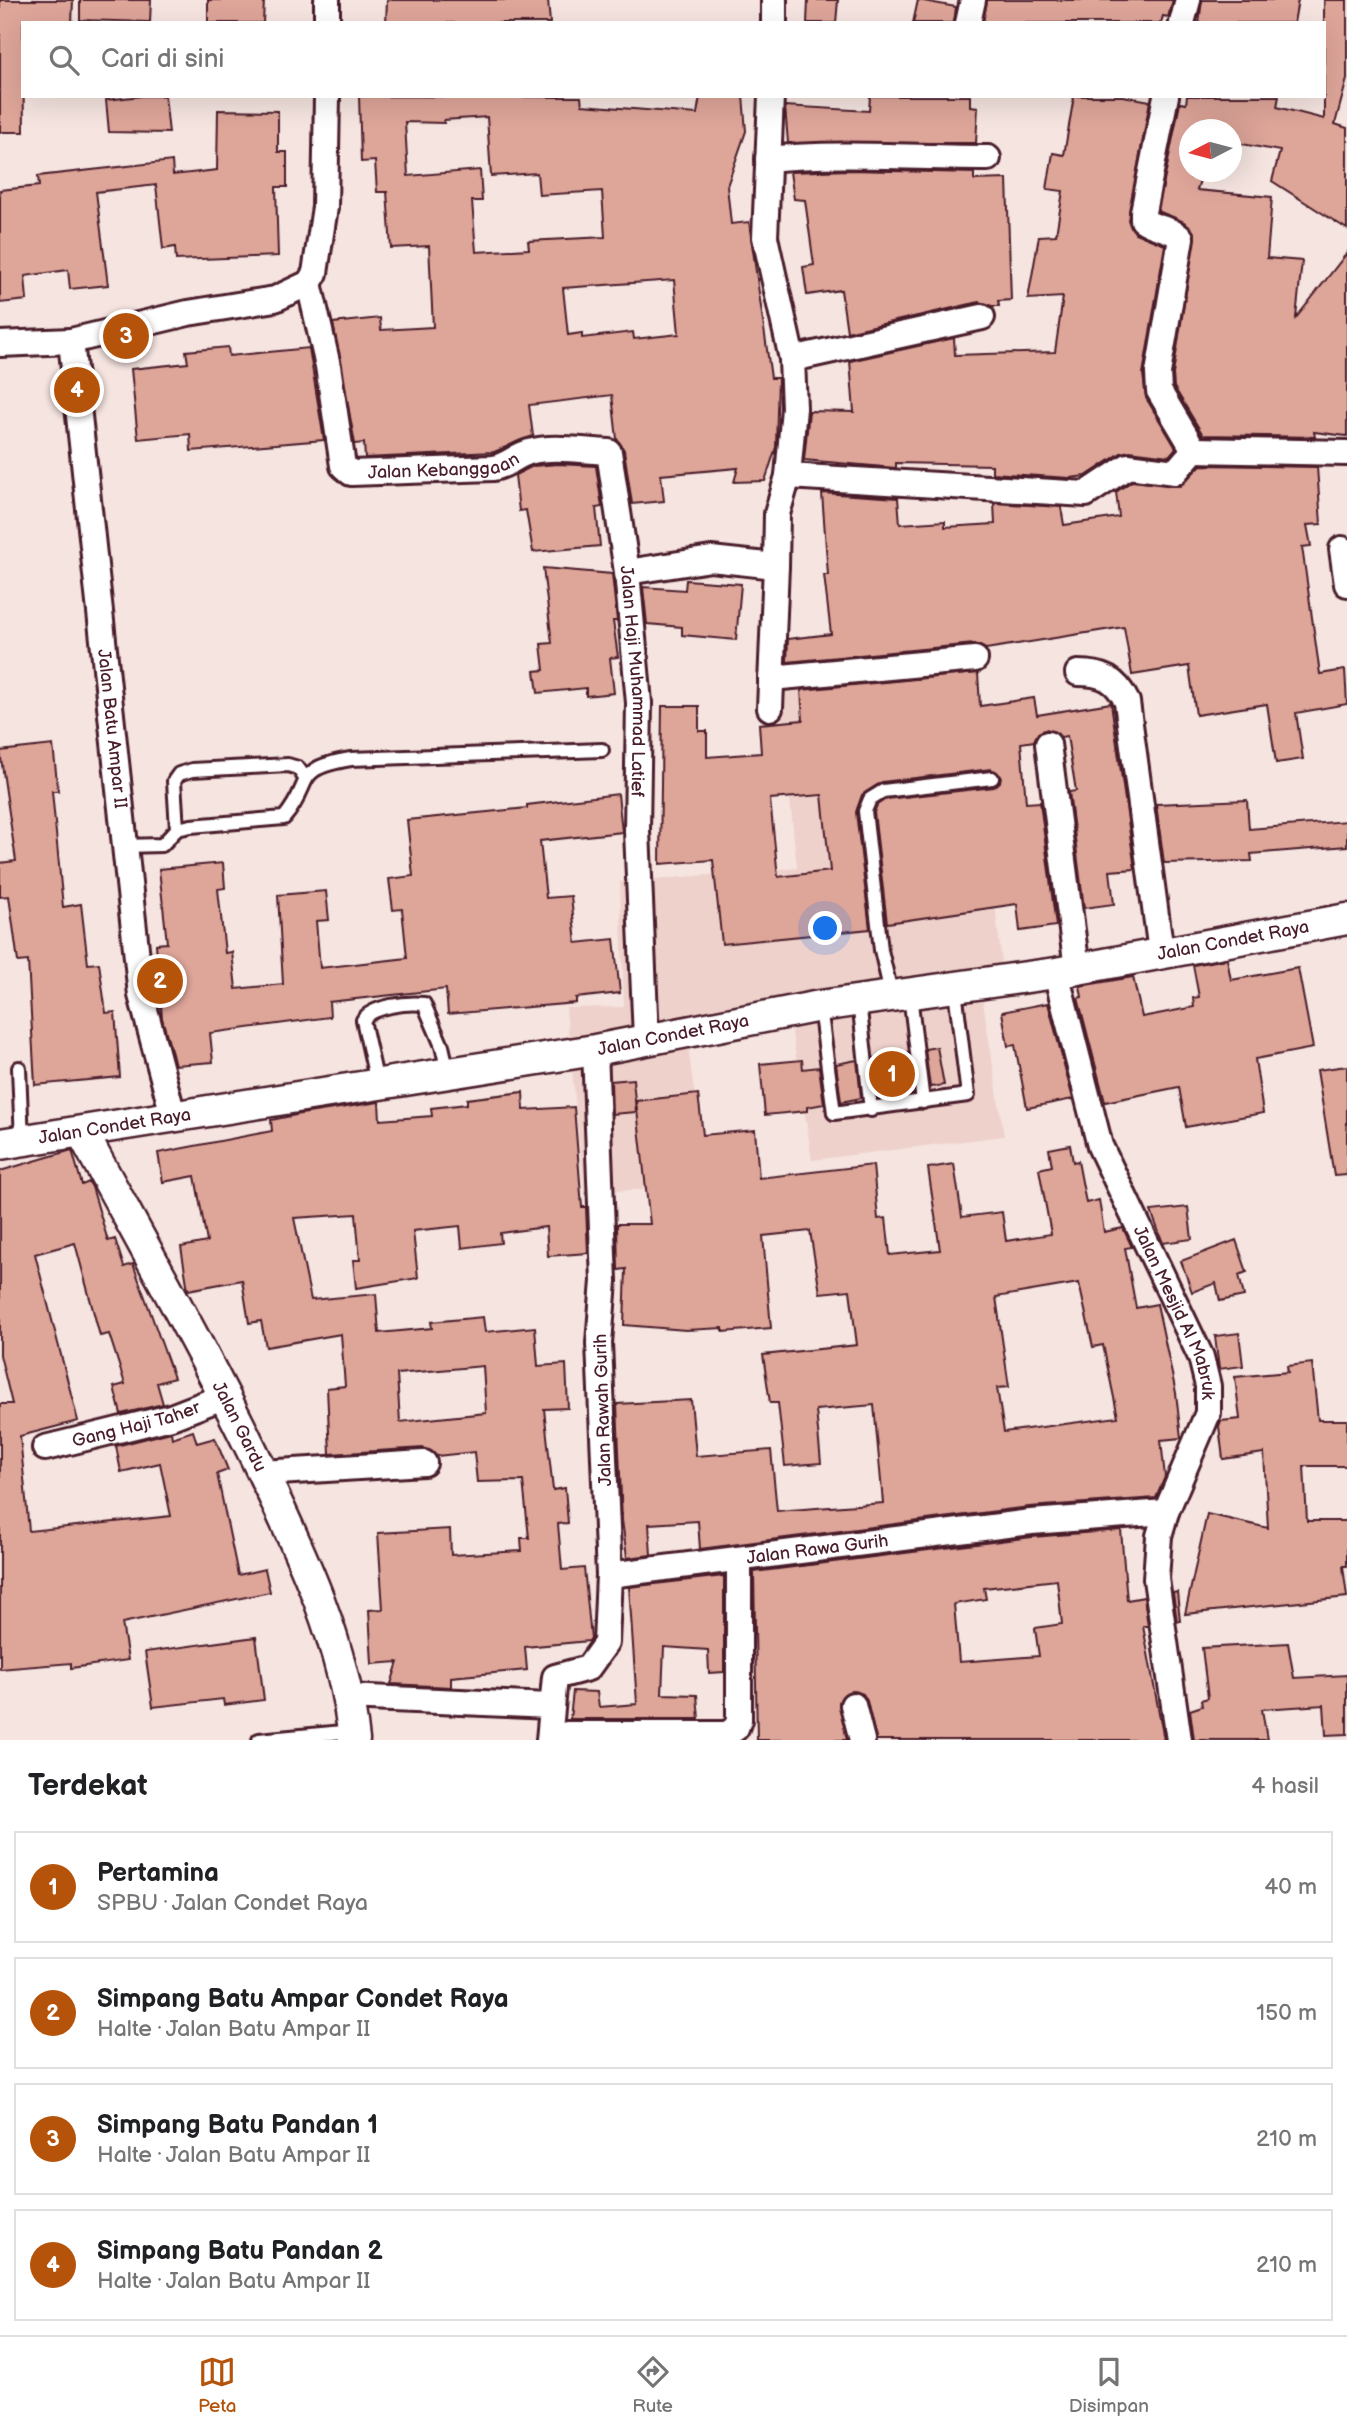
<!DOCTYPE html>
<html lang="id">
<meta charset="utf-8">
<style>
body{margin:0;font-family:"Balsamiq Sans",sans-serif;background:#f2f2f2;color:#202124}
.compass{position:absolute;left:1179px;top:119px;width:63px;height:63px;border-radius:50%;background:#fff;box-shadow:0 7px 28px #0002;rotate:264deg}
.you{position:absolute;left:826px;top:929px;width:24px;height:24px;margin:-18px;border:5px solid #fff;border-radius:50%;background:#1a73e8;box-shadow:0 0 0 10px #1a73e833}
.badge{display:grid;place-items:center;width:46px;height:46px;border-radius:50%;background:#b45309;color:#fff;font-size:23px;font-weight:700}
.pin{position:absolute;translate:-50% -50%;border:4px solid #fff;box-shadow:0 2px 7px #0006}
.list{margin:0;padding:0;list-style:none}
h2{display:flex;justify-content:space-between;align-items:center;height:91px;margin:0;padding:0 28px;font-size:30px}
h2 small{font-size:23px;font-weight:400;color:#757577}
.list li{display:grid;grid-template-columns:46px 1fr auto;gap:21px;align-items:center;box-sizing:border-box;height:112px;margin:0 14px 14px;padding:0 14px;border:2px solid #e0e0e0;border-radius:0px}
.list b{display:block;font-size:26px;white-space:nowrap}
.list p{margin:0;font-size:23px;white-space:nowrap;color:#757577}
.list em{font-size:23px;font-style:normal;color:#757577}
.icon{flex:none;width:38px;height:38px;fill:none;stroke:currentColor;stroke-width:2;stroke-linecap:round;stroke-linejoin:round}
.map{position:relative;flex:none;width:1347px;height:1740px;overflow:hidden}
.search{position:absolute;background:#fff;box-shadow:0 7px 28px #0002;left:21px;right:21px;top:21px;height:77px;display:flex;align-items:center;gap:18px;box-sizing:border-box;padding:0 24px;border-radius:0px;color:#757577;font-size:26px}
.sheet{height:595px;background:#fff}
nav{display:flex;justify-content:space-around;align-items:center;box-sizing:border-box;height:98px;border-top:2px solid #e0e0e0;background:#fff;font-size:19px;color:#757577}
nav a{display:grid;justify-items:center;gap:4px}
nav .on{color:#b45309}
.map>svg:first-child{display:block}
.built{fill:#eed1cb}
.building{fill:#dea599;stroke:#4a1f2b;stroke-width:2;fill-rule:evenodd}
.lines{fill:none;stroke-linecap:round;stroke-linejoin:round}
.service-casing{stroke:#4a1f2b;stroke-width:18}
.minor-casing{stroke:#4a1f2b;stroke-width:30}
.tertiary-casing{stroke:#4a1f2b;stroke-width:35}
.service{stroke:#fff;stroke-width:12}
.minor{stroke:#fff;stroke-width:24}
.tertiary{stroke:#fff;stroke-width:30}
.labels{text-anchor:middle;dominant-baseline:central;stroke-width:5;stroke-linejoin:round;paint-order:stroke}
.street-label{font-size:18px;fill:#4a1f2b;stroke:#fff}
</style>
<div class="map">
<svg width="1347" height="1740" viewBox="0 0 1347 1740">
<rect width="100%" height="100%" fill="#f5e4e0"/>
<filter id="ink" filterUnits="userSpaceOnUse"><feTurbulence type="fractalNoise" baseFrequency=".0143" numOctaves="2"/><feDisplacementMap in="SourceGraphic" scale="14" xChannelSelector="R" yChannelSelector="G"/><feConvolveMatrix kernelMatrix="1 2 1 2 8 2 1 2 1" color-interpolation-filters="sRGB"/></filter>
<g filter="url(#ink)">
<path class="built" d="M964 645 1003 973 979 976 1004 1136 812 1160 790 1019 687 1037 706 1187 584 1192 566 1008 624 1007 620 882 797 868 776 662Z"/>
<path class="building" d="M0 0H73L72 23H23L24 132H0Z
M80 0H151L150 22 80 20Z
M208 0H264L263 23H208Z
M387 0H548L550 23H386Z
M808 0H838L836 23H807Z
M918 0 956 7 954 23H913Z
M987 0H1173L1168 17 1163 16 1161 23H983Z
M1202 0H1298L1294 23H1199Z
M1324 0H1347V79L1335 124 1347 128V229L1272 181 1280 151 1231 142V130H1189V177L1200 180 1197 190 1272 197 1267 258 1302 261 1296 318 1347 253V436L1314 432 1315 437 1203 435 1174 387 1173 374 1195 234 1184 222 1158 211 1180 103 1186 104 1187 96H1279L1277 107 1324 119Z
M142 96H165L169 133 109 132 106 100Z
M359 96 581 97 582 105 697 114 700 96H743L746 131 727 186 731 224 749 222 771 378H778L776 447 765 481 734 482 738 468 661 475 664 501 632 504 624 450 617 439 612 395 529 405 533 436 494 452 365 458 364 443 355 444 333 323 380 318 381 330 433 327 429 246 391 248 387 192H377L375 161 361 162ZM487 117 491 176 537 173 539 195 602 191 605 237 528 241 529 249 476 252 472 201H482L480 170 408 176 405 122 444 123V120ZM674 280 679 334 634 339 633 332 582 338V333L568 335 563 288Z
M870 96H970V106L978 107 976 143H788L785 106 869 111Z
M1074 96H1123L1150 101 1128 220 1135 233 1165 245 1143 374 1146 398 1176 448 1169 456 1130 451 1121 453 1086 476 1070 478 992 473V465L896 463V468L804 460 809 411 854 412 850 361 954 338 955 355 1055 352 1063 297 1028 299 1039 236 1056 235 1063 191 1047 189 1053 153 1064 155Z
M218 110 278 111V152H287V187H276L278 256 176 260 175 247 163 249 156 185 96 192 108 285 70 289 68 270 25 276 27 300 0 303V190L39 186 38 176 172 161 173 175 217 170Z
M850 170 974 173V180L1007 179 1011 300 998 301 999 306H992L979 302 847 332 841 290 807 295 803 267 814 265 805 200 794 199 790 172Z
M228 347 229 356 309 348 324 440 191 451 190 434 138 439 131 369 188 363 186 351Z
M558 464 596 466 602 507 596 508 600 546 533 552 526 510 519 511 515 475 533 466Z
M1201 465 1317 467 1321 524 1307 525 1311 546 1302 547 1320 674 1345 670 1347 704 1296 713 1303 759 1276 763 1267 704 1196 715 1189 666 1132 675 1124 627 986 649 974 644 787 662 788 639 831 634 824 575H828L822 493 898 498 900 524 945 521V527L995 524 994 503 1061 507 1064 525 1119 517 1116 492 1132 481 1180 486Z
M543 568 612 574 617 621H613L618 657 610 658 614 693 586 696V688L538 693 535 671 544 670 541 644 552 643Z
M686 580 741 584 736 640 682 635V627L647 624 643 587 685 590Z
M978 673 980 706 1034 698 1037 715 1111 703 1135 869 1110 871 1114 904 1084 908 1069 792 1076 791 1067 736 1061 737 1047 729 1038 733 1034 741 1021 743 1026 803 1040 802 1056 926 1020 931 1017 904 887 923 874 812 877 805 886 799 994 787 1000 782 1001 776 991 769 882 782 862 795 856 812 870 929 722 944 713 860 660 864 662 706H699V731H707V757L761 753 759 724 803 720 801 690ZM822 795 830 871 778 877 770 799Z
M53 745 58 791H52L63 907 81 904 88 964 99 963 106 1013 115 1012 120 1077 35 1085 28 961 18 962 9 896 0 897V863L16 861 0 751Z
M618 794 622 832 540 841 546 898 571 896 576 943 614 939 620 993 576 998V1003L448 1014 446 989 329 1002 330 1017 210 1033 213 1062 175 1065 162 1018 156 944 167 943 159 869 223 863 225 888 218 889 225 953 232 952 236 989 283 984 278 895 326 891 329 920 316 921 320 968 407 958 402 909 393 910 389 879 413 876 407 820 527 808V805Z
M1247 800 1249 829 1347 821V846L1251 854 1252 861 1164 863 1156 804Z
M1227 959 1231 980 1298 968 1313 1048 1255 1059 1263 1113 1186 1127 1179 1087 1105 1102 1078 998 1082 997 1080 986 1133 977 1142 1017 1194 1007 1193 998 1199 997 1193 965Z
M1048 1003 1073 1099 1027 1108 1015 1045 1008 1046 1002 1012Z
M937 1047 944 1085 930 1087 925 1049Z
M908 1052 913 1090 878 1095 874 1058Z
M802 1060 803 1069 819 1067 824 1104 807 1107V1111L765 1115 760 1064Z
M857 1060 861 1098 841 1102 836 1064Z
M1347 1066V1175L1334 1176 1317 1070Z
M633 1079 636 1112 612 1114 611 1081Z
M523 1092 524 1110 574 1107 582 1207H586L588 1253 548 1256 546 1227 500 1233 501 1243 462 1248 460 1226 413 1231 418 1278 356 1288 353 1260H360L356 1214 294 1218 311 1300 376 1294 379 1333 432 1328 431 1322 483 1317 485 1332 535 1327 538 1366 566 1364 568 1408 544 1409 553 1490 565 1488 568 1523 558 1524 562 1570 584 1568 591 1638 589 1641 525 1647 527 1670 451 1677V1687L391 1684 398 1662 372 1664 369 1610 383 1609 378 1533 450 1529 451 1555 522 1551 521 1538H529L523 1481 477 1482 474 1452 437 1456 423 1448 330 1454 327 1388 345 1386 341 1334 266 1347 261 1321 249 1323 242 1280 188 1290 181 1247 207 1242 195 1176 163 1182 158 1153 272 1131 271 1120 301 1114 379 1102 380 1120 432 1116 431 1108 467 1104V1099ZM483 1366 486 1413 400 1422 397 1374Z
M698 1094 703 1135 755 1130 759 1178 873 1165 878 1219 886 1218 890 1255 940 1250 928 1168 954 1164 962 1217 1002 1212 1006 1241 1051 1234 1039 1169 1052 1166 1049 1149 1070 1145 1073 1162 1078 1161 1086 1203 1099 1200 1104 1232 1123 1228 1132 1247 1125 1248 1136 1308 1157 1304 1176 1393 1181 1438 1161 1440 1165 1477 1156 1498 1029 1507 700 1549 698 1521 649 1524 651 1555 627 1558 622 1520 617 1404 691 1400 696 1456 771 1450 777 1511 883 1503 874 1405 816 1410 821 1463 785 1466 778 1403H770L763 1355 857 1345 850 1290 820 1293 810 1231 763 1236 771 1328 723 1332V1328L686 1330 624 1325 626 1269 618 1270 617 1224H650L636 1101ZM1079 1283 1093 1347 1103 1345 1118 1417 1004 1432 997 1388 1009 1387 996 1297Z
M72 1150 82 1185 89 1182 92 1187 108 1241 115 1239 124 1267 133 1264 174 1378 157 1383 163 1404 121 1414 114 1387 125 1384 109 1334 100 1336 75 1243 35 1254 78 1421 20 1436 29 1531 171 1516 160 1463 121 1472 116 1446 171 1432 172 1438 193 1431 197 1443 215 1438 228 1470 217 1474 238 1575 265 1569 270 1592 122 1623 128 1660 71 1668V1663L0 1669V1404H12L0 1355V1171Z
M1188 1207 1192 1239 1163 1243 1151 1211Z
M1236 1240 1247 1272 1239 1275 1244 1296 1220 1301 1216 1283 1192 1292 1181 1261Z
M1239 1333 1243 1366 1219 1369 1215 1336Z
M1312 1363 1318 1420H1347V1466H1304L1307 1521H1347V1566H1343L1347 1597 1185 1614 1207 1514 1268 1528 1264 1453 1223 1459 1219 1426 1221 1421 1240 1419 1235 1377 1288 1372 1287 1366Z
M1121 1530 1127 1600 1144 1597 1148 1626H1143L1164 1740H876L867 1701 863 1694 850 1691 839 1702 847 1740H757L754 1572 1032 1537ZM1057 1580 1062 1624 1035 1628 1039 1656 959 1662 954 1604 986 1599 984 1588Z
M724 1576V1672L709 1673 708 1650 664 1647 662 1694 697 1695 699 1719H570L573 1691 597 1692 599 1707 637 1704 629 1587Z
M1177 1592 1180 1621 1177 1622 1173 1593Z
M256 1637 264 1700 224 1705 223 1699 153 1707 145 1652Z
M1288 1643 1294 1678 1347 1675V1734L1326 1735 1324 1705 1262 1709 1267 1740H1194L1190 1710 1202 1706 1201 1700 1208 1698 1202 1648Z"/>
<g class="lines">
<g class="service-casing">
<path id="service" d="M177 829 174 781 179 774 192 770 288 765 298 768 305 778
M124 846 162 845 177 829 191 826 284 818C315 781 291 769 351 759L602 750
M910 995 923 1102
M892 997 881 950 865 811 870 799 883 791 992 778
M859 1001 871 1110
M820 1007 834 1113 968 1095 955 990
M19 1068 22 1141
M377 1083 363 1020C372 1006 408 1002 424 1004L442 1046 448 1072
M259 1740 353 1731"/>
</g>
<g class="minor-casing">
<g id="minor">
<path d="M327 23V0"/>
<path d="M774 23V0"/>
<path d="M968 23 973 0"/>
<path d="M1182 23 1188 0"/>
<path d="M1166 96 1143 212V220C1155 229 1170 227 1181 238L1158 373 1159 391 1194 450"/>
<path d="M768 159C841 152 915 158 988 158"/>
<path id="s1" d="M309 283 328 366 343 466 351 473 493 468C509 465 515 456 529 452 552 445 584 451 609 452L627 572 639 703 637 831 646 1038"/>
<path id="s2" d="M71 341 141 995 173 1115"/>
<path d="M0 344 71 341 188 313 275 299 309 283 315 273 325 207 327 96"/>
<path d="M792 359 982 317"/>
<path d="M1194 450 1347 453"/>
<path d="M788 476 1086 494 1128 466 1175 472 1194 450"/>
<path d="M1342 549 1347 584"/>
<path d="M627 572 711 559 776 566 777 514 788 476 794 408 792 359 765 237 771 96"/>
<path d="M1078 673C1103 673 1116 679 1127 702L1161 952"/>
<path d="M771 678 975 659"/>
<path d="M770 708 776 566"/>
<path d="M1048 744 1077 969"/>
<path id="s3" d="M1056 973 1100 1146 1201 1357 1208 1386V1413L1166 1512 1159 1536 1156 1579 1179 1740"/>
<path id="s4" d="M45 1448 171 1417 225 1396"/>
<path d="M262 1473 424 1463"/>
<path id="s5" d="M609 1575 1031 1522 1166 1512"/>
<path d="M346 1697 550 1706"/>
<path d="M853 1705 862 1740"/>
<path d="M549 1740 555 1677 588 1668 606 1643 609 1575 599 1343 604 1281 595 1050"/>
<path d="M551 1740 567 1734H727L736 1728 739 1720V1561"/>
</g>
</g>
<g class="tertiary-casing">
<g id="tertiary">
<path id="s6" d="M82 1132C142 1243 204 1352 259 1465 301 1553 344 1642 354 1740"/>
<path id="s7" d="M0 1144 595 1050 820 1006 1056 973 1347 919"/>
</g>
</g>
<use href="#service" class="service"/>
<use href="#minor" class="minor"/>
<use href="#tertiary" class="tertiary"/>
</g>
</g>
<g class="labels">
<g class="street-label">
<text stroke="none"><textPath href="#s1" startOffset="290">Jalan Kebanggaan</textPath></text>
<text stroke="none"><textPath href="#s1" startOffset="690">Jalan Haji Muhammad Latief</textPath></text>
<text stroke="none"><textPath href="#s2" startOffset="390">Jalan Batu Ampar II</textPath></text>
<text stroke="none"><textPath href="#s7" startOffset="1250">Jalan Condet Raya</textPath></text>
<text stroke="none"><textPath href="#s7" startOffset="682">Jalan Condet Raya</textPath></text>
<text stroke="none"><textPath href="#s7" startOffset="116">Jalan Condet Raya</textPath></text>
<text stroke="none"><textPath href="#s3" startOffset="362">Jalan Mesjid Al Mabruk</textPath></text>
<text transform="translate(603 1410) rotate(-92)">Jalan Rawah Gurih</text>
<text stroke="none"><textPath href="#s4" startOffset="94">Gang Haji Taher</textPath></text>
<text stroke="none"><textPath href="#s6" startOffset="334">Jalan Gardu</textPath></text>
<text stroke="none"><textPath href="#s5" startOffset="210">Jalan Rawa Gurih</textPath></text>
</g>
</g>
</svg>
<svg class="compass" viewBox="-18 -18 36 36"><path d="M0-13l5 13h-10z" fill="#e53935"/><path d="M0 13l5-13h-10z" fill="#757577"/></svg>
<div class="you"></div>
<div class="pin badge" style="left:892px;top:1074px">1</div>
<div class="pin badge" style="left:160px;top:981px">2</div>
<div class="pin badge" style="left:126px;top:336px">3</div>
<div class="pin badge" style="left:77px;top:390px">4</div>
<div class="search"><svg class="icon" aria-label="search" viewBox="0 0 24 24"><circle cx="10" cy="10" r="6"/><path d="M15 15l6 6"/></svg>Cari di sini</div>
</div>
<section class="sheet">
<h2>Terdekat<small>4 hasil</small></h2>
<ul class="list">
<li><span class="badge">1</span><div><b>Pertamina</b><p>SPBU · Jalan Condet Raya</p></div><em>40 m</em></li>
<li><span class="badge">2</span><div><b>Simpang Batu Ampar Condet Raya</b><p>Halte · Jalan Batu Ampar II</p></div><em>150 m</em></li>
<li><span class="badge">3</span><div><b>Simpang Batu Pandan 1</b><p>Halte · Jalan Batu Ampar II</p></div><em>210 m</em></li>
<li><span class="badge">4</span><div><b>Simpang Batu Pandan 2</b><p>Halte · Jalan Batu Ampar II</p></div><em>210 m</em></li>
</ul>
</section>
<nav>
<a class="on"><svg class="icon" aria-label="map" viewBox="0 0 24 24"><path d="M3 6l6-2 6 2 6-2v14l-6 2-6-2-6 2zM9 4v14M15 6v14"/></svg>Peta</a>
<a><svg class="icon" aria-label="directions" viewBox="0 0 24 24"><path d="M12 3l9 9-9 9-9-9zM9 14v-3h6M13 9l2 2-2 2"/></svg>Rute</a>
<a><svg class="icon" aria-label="saved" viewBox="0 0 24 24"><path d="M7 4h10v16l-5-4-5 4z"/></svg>Disimpan</a>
</nav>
